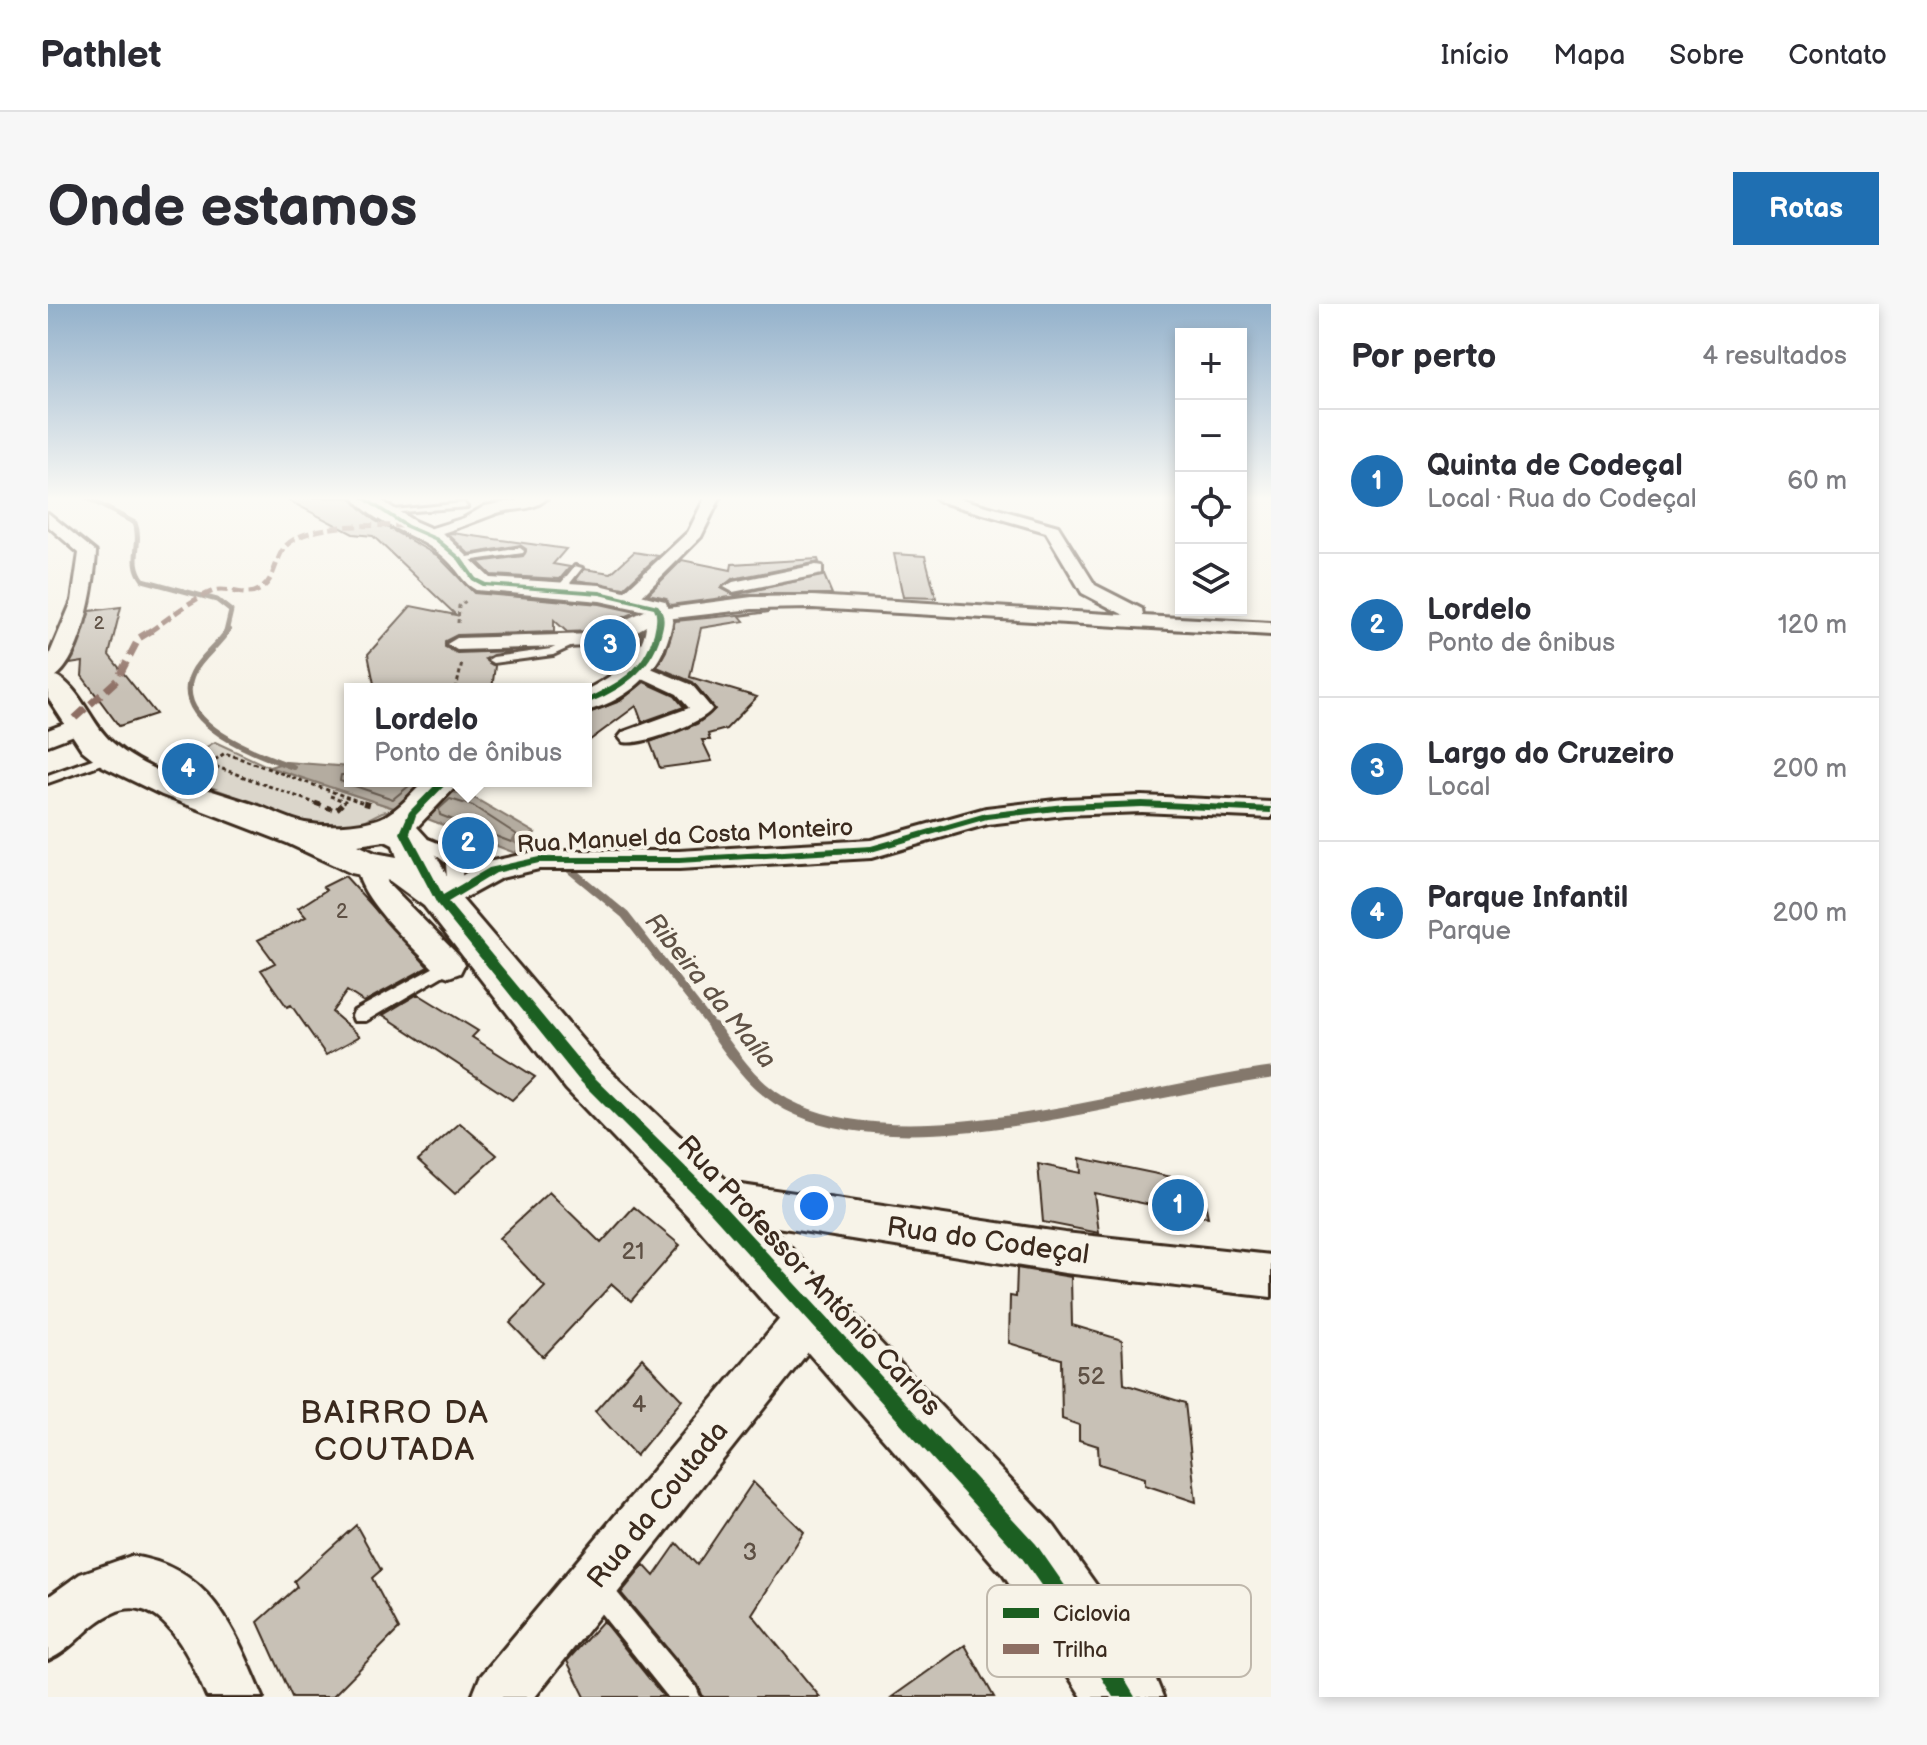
<!DOCTYPE html>
<html lang="pt">
<meta charset="utf-8">
<style>
body{margin:0;font-family:"Balsamiq Sans",sans-serif;background:#f7f7f7;color:#2b2b33}
.controls{position:absolute;right:24px;top:24px;display:grid;overflow:hidden;border-radius:0px;box-shadow:0 4px 12px #0003}
.controls button{width:72px;height:72px;display:grid;place-items:center;padding:0;border:0;border-bottom:2px solid #e1e1e2;background:#fff;color:#2b2b33;font:40px sans-serif}
.you{position:absolute;left:766px;top:902px;width:28px;height:28px;margin:-20px;border:6px solid #fff;border-radius:50%;background:#1a73e8;box-shadow:0 0 0 12px #1a73e833}
.badge{display:grid;place-items:center;width:52px;height:52px;border-radius:50%;background:#1f6fb2;color:#fff;font-size:26px;font-weight:700}
.pin{position:absolute;translate:-50% -50%;border:4px solid #fff;box-shadow:0 2px 8px #0006}
.popup{position:absolute;left:296px;top:379px;width:248px;height:104px;box-sizing:border-box;display:grid;place-content:center;border-radius:0px;background:#fff;filter:drop-shadow(0 2px 6px #0005);font-size:26px;white-space:nowrap;color:#7c7c81}
.popup b{font-size:30px;color:#2b2b33}
.popup::after{content:'';position:absolute;left:50%;top:100%;margin-left:-16px;border:16px solid transparent;border-top-color:#fff}
.list{margin:0;padding:0;list-style:none}
h2{display:flex;justify-content:space-between;align-items:center;height:104px;margin:0;padding:0 32px;font-size:34px}
h2 small{font-size:26px;font-weight:400;color:#7c7c81}
.list li{display:grid;grid-template-columns:52px 1fr auto;gap:24px;align-items:center;box-sizing:border-box;height:144px;padding:0 32px;border-top:2px solid #e1e1e2}
.list b{display:block;font-size:30px;white-space:nowrap}
.list p{margin:0;font-size:26px;white-space:nowrap;color:#7c7c81}
.list em{font-size:26px;font-style:normal;color:#7c7c81}
.icon{flex:none;width:44px;height:44px;fill:none;stroke:currentColor;stroke-width:2;stroke-linecap:round;stroke-linejoin:round}
.map{position:relative;flex:none;width:1223px;height:1393px;overflow:hidden;border-radius:0px}
header{display:flex;align-items:center;gap:48px;box-sizing:border-box;height:112px;padding:0 40px;background:#fff;border-bottom:2px solid #e1e1e2}
header strong{font-size:38px}
nav{display:flex;gap:44px;margin-inline-start:auto;font-size:28px}
.intro{display:flex;align-items:center;justify-content:space-between;box-sizing:border-box;height:192px;padding:0 48px}
h1{margin:0;font-size:56px}
.button{padding:20px 36px;border-radius:0px;background:#1f6fb2;color:#fff;font-size:28px;font-weight:700}
main{display:flex;gap:48px;padding:0 48px}
aside{flex:1;background:#fff;border-radius:0px;box-shadow:0 4px 12px #0003}
.map>svg:first-child{display:block}
.green{fill:#dbd6cb;stroke:#8b8074;stroke-width:2}
.water{fill:#b4aca0;stroke:#84786c;stroke-width:2}
.lines{fill:none;stroke-linecap:round;stroke-linejoin:round}
.shore{stroke:#6b5e52;stroke-width:2}
.stream-far3{stroke:#84786c;stroke-width:5}
.stream-far2{stroke:#84786c;stroke-width:6}
.stream-far1{stroke:#84786c;stroke-width:8}
.stream{stroke:#84786c;stroke-width:11}
.building{fill:#c8c1b6;stroke:#3b2a1e;stroke-width:2}
.lane-casing{stroke:#3b2a1e;stroke-width:6}
.street-casing{stroke:#3b2a1e;stroke-width:6}
.secondary-casing{stroke:#3b2a1e;stroke-width:6}
.path-far1{stroke:#3b2a1e;stroke-width:3;stroke-dasharray:4 3;stroke-linecap:butt}
.path{stroke:#3b2a1e;stroke-width:5;stroke-dasharray:7 5;stroke-linecap:butt}
.lane{fill:#f7f3e8;fill-rule:evenodd}
.street{fill:#f7f3e8;fill-rule:evenodd}
.secondary{fill:#f7f3e8;fill-rule:evenodd}
.quiet-far1{stroke:#8d6e63;stroke-width:5;stroke-dasharray:11 5;stroke-linecap:butt}
.quiet{stroke:#8d6e63;stroke-width:7;stroke-dasharray:14 7;stroke-linecap:butt}
.cycleway-casing{stroke:#f7f3e8;stroke-width:5}
.cycleway{fill:#1b5e20;fill-rule:evenodd}
.labels{text-anchor:middle;dominant-baseline:central;stroke-width:8;stroke-linejoin:round;paint-order:stroke}
.far-number-label{font-size:18px;fill:#5e5044}
.number-label{font-size:20px;fill:#5e5044}
.street-label{font-size:24px;fill:#3b2a1e;stroke:#f7f3e8}
.near-number-label{font-size:24px;fill:#5e5044}
.water-label{font-size:26px;font-style:italic;fill:#5f5145;stroke:#f7f3e8}
.near-street-label{font-size:28px;fill:#3b2a1e;stroke:#f7f3e8}
.near-neighbourhood-label{font-size:32px;letter-spacing:2px;fill:#3b2a1e;stroke:#f7f3e8}
.key{fill:#f7f3e8;stroke:#bfb7ab;stroke-width:2}
.key-label{font-size:22px;fill:#3b2a1e}
</style>
<header>
<strong>Pathlet</strong>
<nav><a>Início</a><a>Mapa</a><a>Sobre</a><a>Contato</a></nav>
</header>
<div class="intro"><h1>Onde estamos</h1><a class="button">Rotas</a></div>
<main>
<div class="map">
<svg width="1223" height="1393" viewBox="0 0 1223 1393">
<rect width="100%" height="100%" fill="#f7f3e8"/>
<filter id="ink" filterUnits="userSpaceOnUse"><feTurbulence type="fractalNoise" baseFrequency=".0125" numOctaves="2"/><feDisplacementMap in="SourceGraphic" scale="16" xChannelSelector="R" yChannelSelector="G"/><feConvolveMatrix kernelMatrix="1 2 1 2 8 2 1 2 1" color-interpolation-filters="sRGB"/></filter>
<g filter="url(#ink)">
<path class="green" d="M167 438 221 463 349 505 334 508 306 522 270 524 118 466Z"/>
<path class="water" d="M238 458 302 463V477L375 480 349 505 221 463Z
M398 486 428 495 487 529 467 549 372 512Z"/>
<g class="lines">
<path class="shore" d="M302 471H293L292 477 345 495 367 477
M402 495 425 502 468 530 469 535 463 538 392 511 391 505Z"/>
<path class="stream-far3" d="M39 194 87 219C95 240 80 256 95 276L169 296 183 307 178 328"/>
<path class="stream-far2" d="M180 326C170 342 153 353 145 369 120 419 211 451 245 463"/>
<path class="stream-far1" d="M468 536 502 552
M514 559 577 611 666 725"/>
<path class="stream" d="M665 723C688 756 711 790 750 806 870 859 1093 786 1223 769"/>
</g>
<path class="building" d="M236 194H303L326 216 390 252 426 289 552 300 588 308 545 327 519 328 506 316V328L409 331 397 337V343L409 349 463 347 437 355 447 362 444 385H327L320 350 363 302 408 311 325 232 305 230Z
M404 229 518 245 505 260 522 263 512 275 443 271 430 258 475 252 478 245 472 241 421 250 400 230Z
M586 248 610 252 576 284 528 276 536 265 563 269Z
M846 250 877 252 888 294 855 293Z
M770 255 771 258 684 275 673 284 686 291 776 271 784 290H704L622 301 618 294 600 290 634 256 683 266 684 260Z
M73 303 61 351 108 410 71 422 34 372 35 358 22 360 42 307Z
M721 308 692 312 696 317 653 324 642 373 709 393 678 425 660 430 662 436H654L664 457 612 464 602 438 649 420 667 405 645 378 609 363 618 347 627 317Z
M594 328 587 344 563 368 538 345 581 335Z
M596 378 627 392 636 403 594 418 588 402 538 439V410L572 397Z
M297 572 380 663 316 698 299 687 284 708 312 732 278 751 243 701 239 703 213 666 227 659 210 636 258 613 250 604 278 586 275 583Z
M370 690 430 727 424 733 487 773 464 796 335 711Z
M412 819 449 851 407 890 370 856Z
M1032 854 1153 879 1160 913 1046 889 1051 929 995 918 990 860 1033 869Z
M501 888 553 939 586 903 632 941 583 997 564 980 495 1053 462 1019 497 983 451 934Z
M969 964 1023 973 1024 1021 1074 1036 1076 1080 1137 1099 1148 1198 1097 1181V1174L1051 1160 1050 1142 1031 1136V1121L1014 1115 1013 1055 961 1039 962 992 968 993Z
M594 1054 634 1096 588 1152 547 1107Z
M705 1178 756 1228 704 1310 772 1393H655L650 1381 573 1289 596 1261 606 1272 629 1239 649 1261Z
M308 1221 333 1266 324 1274 351 1325 284 1393H244L210 1318 249 1283 246 1277Z
M555 1317 616 1393H537L519 1357Z
M917 1341 946 1393H844Z"/>
<g class="lines">
<g class="lane-casing">
<path id="lane" d="M416 199 419 203 339 209 335 207Z
M472 244 476 247 475 249 412 258 408 255Z
M527 262 534 264 515 288H509V284Z
M527 334 532 337 531 339 505 351 445 359 440 356 445 353 503 345Z
M61 449 65 450V456L0 479V471Z
M361 530C382 534 422 547 413 576 410 584 404 592 399 599L394 600 387 595 399 575 398 559 379 544 356 537V531Z
M401 655 406 657 409 661 406 665 318 717H306L304 712 306 707Z
M548 1270 557 1274 648 1383 652 1393H620L539 1292 535 1283 539 1274Z"/>
</g>
<g class="street-casing">
<path id="street" d="M481 194H499C482 210 463 202 444 211 421 220 400 228 376 234L368 229 416 214 437 202Z
M657 194H672L653 233 589 297H575V289L640 228Z
M888 194H910L1010 222 1047 281 1094 305 1095 312 1223 319V331L765 304 704 305 609 316 580 332 547 342 409 346 399 340 409 334 546 330 612 300 620 304 704 293 765 292 1076 311 1034 289 998 228 890 197Z
M0 209 48 248C47 277 33 368 0 376V354L24 297 31 249 0 222Z
M768 261 774 262V270L685 288 676 283 685 278Z
M593 360 644 381 664 405C653 420 593 442 575 438L571 433 575 428 641 404 629 390 586 370 583 366Z
M34 413 45 420 42 425 0 441V426Z
M1094 492 1223 498V514L1094 508 1016 511 940 520 823 554 631 565H491L453 574 393 607 383 604 379 597 383 590 435 559 491 547H631L823 536 938 504 1016 495Z
M322 553 332 555 340 580 412 653 416 661 412 669 401 673 390 669C371 648 295 583 312 555Z
M660 876 1017 929 1223 951V993L1017 969 660 912 646 907 641 894 646 881Z
M765 987 780 993 786 1008 780 1023 487 1393H424L432 1373 750 993Z
M83 1252C163 1263 187 1326 215 1393H159C144 1358 114 1285 65 1309 40 1320 26 1345 0 1356V1293L32 1270Z"/>
</g>
<g class="secondary-casing">
<path id="secondary" d="M306 194H329L366 217 396 230 442 274 552 281 617 297 625 313C619 361 585 395 538 407V386C570 370 603 348 598 307L552 297 428 286C415 279 413 270 403 260 377 230 330 226 306 194Z
M0 369C32 377 41 420 65 439 103 472 164 486 211 502 225 507 241 516 257 519 279 523 308 522 330 515 348 509 363 490 377 477H413L369 523 379 534 407 587 552 757 678 876 1006 1222 1066 1306 1104 1366 1115 1393H1034L956 1272 640 912 518 785 376 602 342 577 303 569 239 539 114 491 54 462 34 446 0 394ZM337 537 345 541 349 553 327 549 310 541Z"/>
</g>
<path class="path-far1" d="M410 319 411 302 418 297
M408 385 414 359
M161 460 272 501
M161 460 177 449 321 501
M282 492 297 497 293 501"/>
<path class="path" d="M267 499 284 505
M315 499 322 501
M289 505 295 499"/>
<use href="#lane" class="lane"/>
<use href="#street" class="street"/>
<use href="#secondary" class="secondary"/>
<path class="quiet-far1" d="M101 328C120 315 141 297 163 288 179 281 195 295 211 286 227 277 226 258 236 244 255 219 325 221 354 222"/>
<path class="quiet" d="M27 414 69 376 91 334 104 326"/>
<g class="cycleway-casing">
<path id="cycleway" d="M313 194H319L360 221 390 234 414 254 428 274 438 279 552 287 610 301C618 311 616 319 613 330 603 367 572 387 538 400V395C571 378 595 367 606 329 608 319 610 313 606 304L552 291 435 282 424 276 410 256 386 236 356 223Z
M391 477H401L368 511 362 529 395 591 441 564 491 553H631L823 542 938 509 1016 500 1094 497 1223 503V509L1094 503 1016 506 939 515 823 548 631 559H491L448 569 400 598 540 767 664 889 988 1240 1047 1325 1087 1393H1065L1033 1339 974 1254 654 899 530 775 389 600 352 529 361 508Z"/>
</g>
<use href="#cycleway" class="cycleway"/>
</g>
</g>
<linearGradient id="sky" x2="0" y2="1"><stop stop-color="#93b1cb"/><stop offset="0.5" stop-color="#fbfaf5"/><stop offset="1" stop-color="#fbfaf5" stop-opacity="0"/></linearGradient>
<rect width="1223" height="389" fill="url(#sky)"/>
<g class="labels">
<g class="far-number-label">
<text x="51" y="319">2</text>
</g>
<g class="number-label">
<text x="294" y="608">2</text>
</g>
<g class="street-label">
<text transform="translate(637 532) rotate(-3)">Rua Manuel da Costa Monteiro</text>
</g>
<g class="near-number-label">
<text x="585" y="947">21</text>
<text x="1043" y="1072">52</text>
<text x="591" y="1100">4</text>
<text x="702" y="1248">3</text>
</g>
<g class="water-label">
<text transform="translate(662 687) rotate(51)">Ribeira da Maíla</text>
</g>
<g class="near-street-label">
<text transform="translate(940 937) rotate(8)">Rua do Codeçal</text>
<text transform="translate(761 972) rotate(47)">Rua Professor António Carlos</text>
<text transform="translate(610 1201) rotate(-51)">Rua da Coutada</text>
</g>
<g class="near-neighbourhood-label">
<text x="347" y="1109">BAIRRO DA<tspan x="347" dy="37">COUTADA</tspan></text>
</g>
</g>
<rect x="939" y="1281" width="264" height="92" rx="12" class="key"/>
<rect x="955" y="1304" width="36" height="10" fill="#1b5e20"/>
<rect x="955" y="1340" width="36" height="10" fill="#8d6e63"/>
<g class="key-label">
<text x="1005" y="1317">Ciclovia</text>
<text x="1005" y="1353">Trilha</text>
</g>
</svg>
<div class="controls">
<button>+</button>
<button>−</button>
<button><svg class="icon" aria-label="locate" viewBox="0 0 24 24"><circle cx="12" cy="12" r="6"/><path d="M12 2v4M12 18v4M2 12h4M18 12h4"/></svg></button>
<button><svg class="icon" aria-label="layers" viewBox="0 0 24 24"><path d="M12 4l9 5-9 5-9-5zM3 14l9 5 9-5"/></svg></button>
</div>
<div class="you"></div>
<div class="pin badge" style="left:1130px;top:901px">1</div>
<div class="pin badge" style="left:420px;top:539px">2</div>
<div class="popup"><b>Lordelo</b>Ponto de ônibus</div>
<div class="pin badge" style="left:562px;top:341px">3</div>
<div class="pin badge" style="left:140px;top:465px">4</div>
</div>
<aside>
<h2>Por perto<small>4 resultados</small></h2>
<ul class="list">
<li><span class="badge">1</span><div><b>Quinta de Codeçal</b><p>Local · Rua do Codeçal</p></div><em>60 m</em></li>
<li><span class="badge">2</span><div><b>Lordelo</b><p>Ponto de ônibus</p></div><em>120 m</em></li>
<li><span class="badge">3</span><div><b>Largo do Cruzeiro</b><p>Local</p></div><em>200 m</em></li>
<li><span class="badge">4</span><div><b>Parque Infantil</b><p>Parque</p></div><em>200 m</em></li>
</ul>
</aside>
</main>
